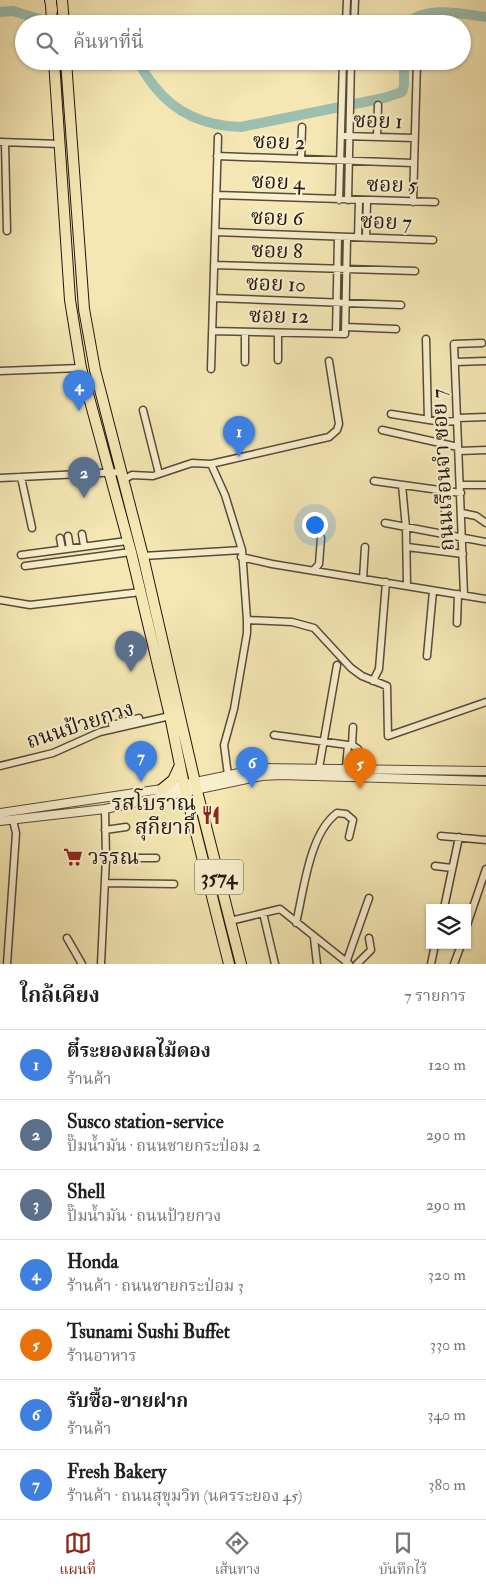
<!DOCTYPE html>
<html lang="th">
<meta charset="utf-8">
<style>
body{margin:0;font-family:"IM FELL Double Pica","Noto Serif Thai",serif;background:#f6f6f6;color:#202124}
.controls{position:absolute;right:15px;bottom:15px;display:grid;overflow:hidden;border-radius:0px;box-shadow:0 1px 4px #0004}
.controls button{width:45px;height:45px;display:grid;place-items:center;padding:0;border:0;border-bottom:1px solid #e0e0e0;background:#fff;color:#202124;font:25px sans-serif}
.you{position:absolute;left:314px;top:524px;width:18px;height:18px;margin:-12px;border:4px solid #fff;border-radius:50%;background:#1a73e8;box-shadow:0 0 0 8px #1a73e833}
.badge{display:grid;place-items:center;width:32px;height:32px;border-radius:50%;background:#8f2418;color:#fff;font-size:16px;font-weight:700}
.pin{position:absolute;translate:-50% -41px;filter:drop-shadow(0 1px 2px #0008)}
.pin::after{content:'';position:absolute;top:26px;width:18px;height:15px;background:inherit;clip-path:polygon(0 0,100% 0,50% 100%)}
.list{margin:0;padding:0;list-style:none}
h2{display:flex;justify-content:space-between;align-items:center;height:65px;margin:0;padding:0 20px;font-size:21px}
h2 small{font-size:16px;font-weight:400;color:#757577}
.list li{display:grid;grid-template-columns:32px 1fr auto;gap:15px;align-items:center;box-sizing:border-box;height:70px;padding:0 20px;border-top:1px solid #e0e0e0}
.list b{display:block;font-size:19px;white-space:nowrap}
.list p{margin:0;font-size:16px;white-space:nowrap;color:#757577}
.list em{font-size:16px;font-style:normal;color:#757577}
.icon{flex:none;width:28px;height:28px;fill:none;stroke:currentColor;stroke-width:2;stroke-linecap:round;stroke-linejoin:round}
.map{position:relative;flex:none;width:486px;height:964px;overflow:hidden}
.search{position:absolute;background:#fff;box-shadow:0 1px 4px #0004;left:15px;right:15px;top:15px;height:55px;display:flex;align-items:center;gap:12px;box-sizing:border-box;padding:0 18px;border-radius:28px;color:#757577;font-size:19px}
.sheet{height:555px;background:#fff}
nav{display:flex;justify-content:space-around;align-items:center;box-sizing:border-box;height:70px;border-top:1px solid #e0e0e0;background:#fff;font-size:14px;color:#757577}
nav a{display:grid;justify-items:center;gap:2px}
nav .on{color:#8f2418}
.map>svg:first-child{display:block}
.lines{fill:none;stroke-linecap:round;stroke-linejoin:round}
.river{stroke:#9cbfb0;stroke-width:10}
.minor-casing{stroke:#594b38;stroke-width:9}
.tertiary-casing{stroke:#594b38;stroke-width:10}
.primary-casing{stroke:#25170f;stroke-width:12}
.trunk-casing{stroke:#25170f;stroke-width:12}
.minor{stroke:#f8efce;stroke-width:6}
.tertiary{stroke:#f8efce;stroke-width:8}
.primary{stroke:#f4e7b4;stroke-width:10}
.trunk{stroke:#f4e7b4;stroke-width:10}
.labels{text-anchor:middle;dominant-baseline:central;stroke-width:4.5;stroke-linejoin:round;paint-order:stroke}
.shield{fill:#f8efce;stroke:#645848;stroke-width:1}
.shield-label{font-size:20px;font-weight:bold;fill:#25170f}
.street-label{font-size:21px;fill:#25170f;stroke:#f8efce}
.poi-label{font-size:21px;fill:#25170f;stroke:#f8efce;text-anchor:end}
</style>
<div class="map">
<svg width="486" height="964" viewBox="0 0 486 964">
<rect width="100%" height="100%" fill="#f4e7b4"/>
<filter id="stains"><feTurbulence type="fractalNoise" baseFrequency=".004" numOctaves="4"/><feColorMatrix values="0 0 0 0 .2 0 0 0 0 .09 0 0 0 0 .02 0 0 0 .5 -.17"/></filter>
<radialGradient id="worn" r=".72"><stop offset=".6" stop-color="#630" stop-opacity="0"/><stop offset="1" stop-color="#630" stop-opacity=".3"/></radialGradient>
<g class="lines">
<path class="river" d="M0 12 13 11 56 24
M407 24C425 5 463 14 486 17
M137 61C143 69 148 79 155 87 177 115 207 126 241 127L384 98 402 92 404 85V61"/>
<g class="minor-casing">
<path id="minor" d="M346 24 347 0
M354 24 355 0
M345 136 414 138
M377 137 378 105
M0 142 60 144
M5 143 7 231
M217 156 413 163
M301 159 302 127
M216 195 435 202
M339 200 343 61
M348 200 351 61
M413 202 417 61
M215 232 433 240
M358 237 359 201
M366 238 367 201
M214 265 415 271
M213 298 401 305
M345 327 396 329
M212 331 345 334 347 237
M336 334 338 237
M426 339 428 420
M278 360V333
M245 362V332
M455 362 486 361
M211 369 218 137
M0 371 81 368
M143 410 159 474
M391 414 442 422 457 421
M457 418 486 417
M382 430 458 447
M459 451 486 450
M211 464 329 437 337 430 339 424 329 361
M21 477 32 528
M0 478 121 472
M123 480 132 475 153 476 192 463 211 464 225 495 242 550 247 620V633L234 709 224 745 228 775
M374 481 461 493
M402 485 406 528 407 585
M461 485H486
M445 492V535
M462 513 476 516 486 523
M385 523 486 542
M82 534 84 546
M68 536 70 548
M60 538 62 549
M407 547 463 554
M21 555 127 541
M143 556 242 550
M241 557 272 564 486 599
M25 566 131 552
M313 571 319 564 321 538
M363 579 365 547
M464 595 454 344 482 343
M0 600 30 605 141 592
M247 620 292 622 314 628 351 668 362 676 387 686 388 736 486 702
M457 623 458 594
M427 656 433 591
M373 681 379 669 386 582
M112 725 139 718
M274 735 348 745 346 768
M348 745H352L353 727
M352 745 358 749
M0 766 53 753 100 732 170 716
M319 768 337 665
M105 830 126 827
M441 836 486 840
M106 858H156
M435 866 452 868
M105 883 174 884
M444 908 459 837
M263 913 275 964
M230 921 280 909 349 964
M296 923C304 890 309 834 337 813L346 814 353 820 349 837
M467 925 486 869
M67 938 82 964
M314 938 317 964
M346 963 369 898
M7 964 16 833 13 820
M101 964 106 858 105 809
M357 964 371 950 369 938
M431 964 435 945
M454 964 461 945"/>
</g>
<g class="tertiary-casing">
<path id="tertiary" d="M0 813 162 789 262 768 486 771
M0 821 105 809 262 776 280 775 486 781"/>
</g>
<g class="primary-casing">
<path id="primary" d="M62 0 64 24
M51 1 52 24
M54 61 70 300 81 368 131 552 170 716 184 785 229 964
M66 61 84 309 95 370 143 556 197 791 241 964
M162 789 173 780 180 765"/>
</g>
<g class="trunk-casing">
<path id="trunk" d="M50 0 52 10"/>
</g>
<use href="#minor" class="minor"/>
<use href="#tertiary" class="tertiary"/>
<use href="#primary" class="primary"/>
<use href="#trunk" class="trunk"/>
</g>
<defs>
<g id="restaurant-bare" transform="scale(1.5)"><path d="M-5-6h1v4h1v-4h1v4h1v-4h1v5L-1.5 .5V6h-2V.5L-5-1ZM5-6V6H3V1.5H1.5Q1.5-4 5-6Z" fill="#8f2418" stroke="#f8efce" stroke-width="2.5" paint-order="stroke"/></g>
<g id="supermarket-bare" transform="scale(1.5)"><path d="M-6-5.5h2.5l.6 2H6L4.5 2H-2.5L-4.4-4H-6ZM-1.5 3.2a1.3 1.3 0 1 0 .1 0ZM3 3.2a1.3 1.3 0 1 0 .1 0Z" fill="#8f2418" stroke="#f8efce" stroke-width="2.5" paint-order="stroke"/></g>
</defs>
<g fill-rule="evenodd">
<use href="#restaurant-bare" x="211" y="815"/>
<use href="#supermarket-bare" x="73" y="857"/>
</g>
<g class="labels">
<rect class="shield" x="195" y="859.5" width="48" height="35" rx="4"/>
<g class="shield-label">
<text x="219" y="877">3574</text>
</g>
<g class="street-label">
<text transform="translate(378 121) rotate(2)">ซอย 1</text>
<text transform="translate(279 142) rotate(2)">ซอย 2</text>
<text transform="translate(278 182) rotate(2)">ซอย 4</text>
<text transform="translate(392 185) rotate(1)">ซอย 5</text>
<text transform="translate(277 218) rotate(2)">ซอย 6</text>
<text transform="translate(386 222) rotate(2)">ซอย 7</text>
<text transform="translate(277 251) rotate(2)">ซอย 8</text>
<text transform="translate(276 284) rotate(2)">ซอย 10</text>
<text transform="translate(279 316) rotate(1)">ซอย 12</text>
<text transform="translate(443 470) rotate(-93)">ถนนเรือนจำ ซอย 7</text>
<text transform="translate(80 725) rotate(-18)">ถนนป้วยกวง</text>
</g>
<g class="poi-label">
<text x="196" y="803">รสโบราณ<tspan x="196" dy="24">สุกียากี์</tspan></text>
<text x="88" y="857" text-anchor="start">วรรณ</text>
</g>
</g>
<rect width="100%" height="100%" filter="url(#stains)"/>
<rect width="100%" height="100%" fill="url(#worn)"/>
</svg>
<div class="controls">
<button><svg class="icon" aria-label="layers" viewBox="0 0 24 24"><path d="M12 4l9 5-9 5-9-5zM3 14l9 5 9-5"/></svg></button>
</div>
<div class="you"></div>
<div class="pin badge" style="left:239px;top:457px;background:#3f7fe0">1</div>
<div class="pin badge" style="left:84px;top:498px;background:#5c6f8a">2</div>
<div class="pin badge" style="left:131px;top:672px;background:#5c6f8a">3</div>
<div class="pin badge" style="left:79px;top:411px;background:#3f7fe0">4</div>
<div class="pin badge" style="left:360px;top:789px;background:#e8710a">5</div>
<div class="pin badge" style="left:252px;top:788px;background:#3f7fe0">6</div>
<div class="pin badge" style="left:141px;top:782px;background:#3f7fe0">7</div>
<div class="search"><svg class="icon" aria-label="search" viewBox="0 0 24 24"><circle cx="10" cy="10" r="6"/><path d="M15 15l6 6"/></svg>ค้นหาที่นี่</div>
</div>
<section class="sheet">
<h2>ใกล้เคียง<small>7 รายการ</small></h2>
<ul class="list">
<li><span class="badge" style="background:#3f7fe0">1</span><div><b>ตี๋ระยองผลไม้ดอง</b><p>ร้านค้า</p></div><em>120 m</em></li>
<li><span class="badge" style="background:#5c6f8a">2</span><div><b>Susco station-service</b><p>ปั๊มน้ำมัน · ถนนชายกระป่อม 2</p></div><em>290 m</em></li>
<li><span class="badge" style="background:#5c6f8a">3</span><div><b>Shell</b><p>ปั๊มน้ำมัน · ถนนป้วยกวง</p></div><em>290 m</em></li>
<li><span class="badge" style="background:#3f7fe0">4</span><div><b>Honda</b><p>ร้านค้า · ถนนชายกระป่อม 3</p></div><em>320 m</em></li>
<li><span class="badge" style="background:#e8710a">5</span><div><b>Tsunami Sushi Buffet</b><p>ร้านอาหาร</p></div><em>330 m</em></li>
<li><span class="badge" style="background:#3f7fe0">6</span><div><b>รับซื้อ-ขายฝาก</b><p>ร้านค้า</p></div><em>340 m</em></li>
<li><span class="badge" style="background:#3f7fe0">7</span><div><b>Fresh Bakery</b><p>ร้านค้า · ถนนสุขุมวิท (นครระยอง 45)</p></div><em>380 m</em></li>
</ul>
</section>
<nav>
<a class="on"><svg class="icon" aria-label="map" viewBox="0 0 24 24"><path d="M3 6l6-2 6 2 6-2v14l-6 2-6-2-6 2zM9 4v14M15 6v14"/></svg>แผนที่</a>
<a><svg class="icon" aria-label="directions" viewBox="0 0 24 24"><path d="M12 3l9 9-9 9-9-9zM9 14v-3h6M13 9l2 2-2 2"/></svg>เส้นทาง</a>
<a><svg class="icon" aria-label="saved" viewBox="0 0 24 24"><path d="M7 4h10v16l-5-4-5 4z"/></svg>บันทึกไว้</a>
</nav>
